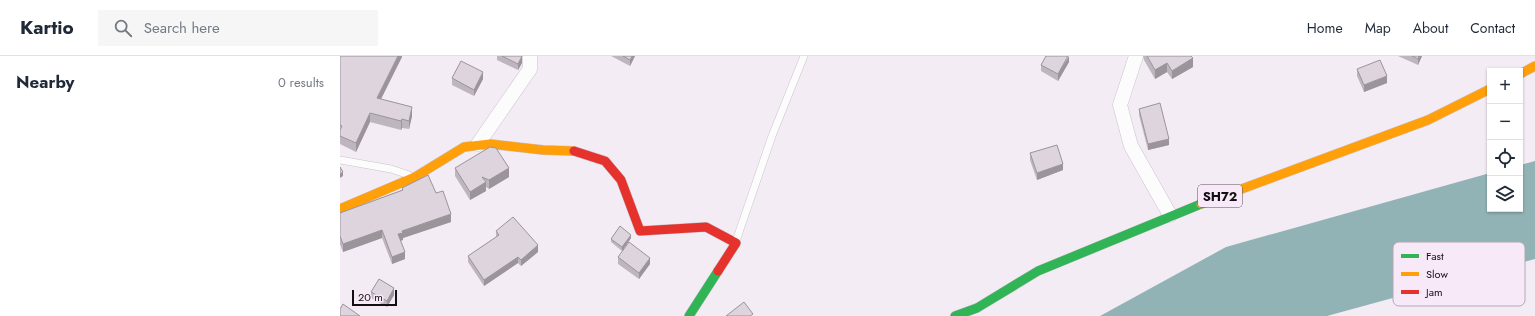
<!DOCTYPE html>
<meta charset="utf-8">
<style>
body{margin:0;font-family:Jost,sans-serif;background:#f6f6f7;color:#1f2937}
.controls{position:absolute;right:12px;top:12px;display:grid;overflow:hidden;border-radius:0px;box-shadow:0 1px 3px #0004}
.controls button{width:36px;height:36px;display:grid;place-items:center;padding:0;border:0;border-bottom:1px solid #e0e1e3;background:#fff;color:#1f2937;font:20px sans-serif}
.scale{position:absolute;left:12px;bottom:10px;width:45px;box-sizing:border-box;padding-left:4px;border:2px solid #140f14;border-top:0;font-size:11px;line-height:14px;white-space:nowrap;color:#140f14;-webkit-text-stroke:3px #f7e9f7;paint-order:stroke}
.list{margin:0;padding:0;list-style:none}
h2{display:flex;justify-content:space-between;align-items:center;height:52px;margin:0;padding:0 16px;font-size:17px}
h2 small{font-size:13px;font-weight:400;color:#747a83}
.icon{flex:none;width:22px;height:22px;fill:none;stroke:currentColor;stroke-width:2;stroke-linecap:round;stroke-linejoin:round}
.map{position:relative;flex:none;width:1195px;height:260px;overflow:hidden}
header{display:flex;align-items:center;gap:24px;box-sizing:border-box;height:56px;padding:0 20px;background:#fff;border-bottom:1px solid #e0e1e3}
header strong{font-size:19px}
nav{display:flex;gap:22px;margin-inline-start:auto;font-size:14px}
.search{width:280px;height:36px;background:#f6f6f7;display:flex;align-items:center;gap:10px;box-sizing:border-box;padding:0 14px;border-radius:0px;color:#747a83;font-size:15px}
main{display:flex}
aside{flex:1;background:#fff}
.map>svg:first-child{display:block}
.water{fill:#92b3b6}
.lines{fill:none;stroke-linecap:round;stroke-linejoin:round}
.lane-casing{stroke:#cac3ca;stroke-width:8}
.street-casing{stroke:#cac3ca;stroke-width:15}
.fast-casing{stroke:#cac3ca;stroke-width:10}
.slow-casing{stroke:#cac3ca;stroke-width:10}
.jam-casing{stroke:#cac3ca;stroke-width:10}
.lane{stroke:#fdfcfd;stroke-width:7}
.street{stroke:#fdfcfd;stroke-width:14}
.fast{stroke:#30b455;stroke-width:9}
.slow{stroke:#ff9f0a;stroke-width:9}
.jam{stroke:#e5322d;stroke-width:9}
.wall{fill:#beb6be}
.shaded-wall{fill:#9b949b}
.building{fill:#ddd4dd;stroke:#9b949b}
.labels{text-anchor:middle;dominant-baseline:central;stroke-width:3;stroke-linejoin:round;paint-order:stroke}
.shield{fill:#f7e9f7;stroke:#585058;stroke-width:1}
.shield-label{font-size:13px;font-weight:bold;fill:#140f14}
.key{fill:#f7e9f7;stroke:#b3a8b3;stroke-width:1}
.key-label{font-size:11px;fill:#140f14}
</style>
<header>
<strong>Kartio</strong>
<div class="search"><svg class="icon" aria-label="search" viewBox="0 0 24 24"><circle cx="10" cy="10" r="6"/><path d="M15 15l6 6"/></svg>Search here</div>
<nav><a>Home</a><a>Map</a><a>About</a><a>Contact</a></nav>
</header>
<main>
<aside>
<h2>Nearby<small>0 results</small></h2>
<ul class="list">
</ul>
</aside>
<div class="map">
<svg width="1195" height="260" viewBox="0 0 1195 260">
<rect width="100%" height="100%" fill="#f4ecf4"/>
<path class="water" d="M1195 105V203L987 260H760L886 191 1150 117V153H1180V109Z"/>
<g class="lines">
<g class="lane-casing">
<path id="lane" d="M0 104 51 113 69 119
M396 185 432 80 464 0"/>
</g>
<g class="street-casing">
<path id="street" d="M796 0 780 49 791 90 830 159
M138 88 190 13V0"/>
</g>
<g class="fast-casing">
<path id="fast" d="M349 260 378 215
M615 260 637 252 698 215 861 148"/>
</g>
<g class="slow-casing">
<path id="slow" d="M1180 18 1195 10
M861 148 1088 64 1150 33
M0 153 75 121 124 91 150 88 203 94 234 95"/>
</g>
<g class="jam-casing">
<path id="jam" d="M234 95 265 105 281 124 300 175 366 171 396 187 378 215"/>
</g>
<use href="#lane" class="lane"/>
<use href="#street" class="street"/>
<use href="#fast" class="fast"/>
<use href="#slow" class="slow"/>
<use href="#jam" class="jam"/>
</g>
<path class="wall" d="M0 0H62L41 43 72 60 69 73 62 72 61 74 30 66 16 96 0 88Z
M157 0H182V7L178 14 157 4Z
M271 0H295L290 10Z
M803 0H851L853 11 832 23 827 16 815 23 804 4Z
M1058 0H1082L1078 9Z
M729 6 718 25 701 15V9Z
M1017 13 1047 27 1024 36 1017 20Z
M112 22 143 23 134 40 112 29Z
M799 53 829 89 808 94 799 59Z
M690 97 723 114 697 124 690 104Z
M115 112 169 121 149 133 146 131V135L130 144 115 120Z
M62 132 111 166 63 182V184L61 185 65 203 52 208 42 182 3 196 0 188V157L62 134Z
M156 175 198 196 181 210 178 207 144 230 128 206V200L156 181Z
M291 182 282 195 271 186V183Z
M278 201 310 208 299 223 278 208Z
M31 236 54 239 47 251 31 242Z"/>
<path class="shaded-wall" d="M58 0H62V1L37 51V42Z
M182 0V7L178 14V8Z
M292 0H295L290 10V4Z
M729 0V6L718 25V18Z
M1079 0H1082L1078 9V3Z
M853 2V11L832 23V15Z
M827 7V16L815 23V14Z
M143 16V23L134 40V34Z
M1047 20V27L1024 36V29Z
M72 51V60L69 73V65Z
M30 57V66L16 96V87Z
M62 63V72L61 74V65Z
M829 83V89L808 94V88Z
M723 108V114L697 124V117Z
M169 112V121L149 133V124Z
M3 116V120L0 122V118Z
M146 126V135L130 144V136Z
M111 158V166L63 182V184L58 185V178L62 175Z
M42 174V182L3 196V188Z
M291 179V182L282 195V191Z
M198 189V196L181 210V204Z
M65 196V203L52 208V201Z
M178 201V207L144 230V224Z
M310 202V208L299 223V217Z
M54 232V239L47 251V245Z"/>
<path class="building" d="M0 0H58L37 42 72 51 69 65 62 63 61 65 30 57 16 87 0 80V74L2 70 0 69Z
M162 0H182L178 8Z
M283 0H292L290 4Z
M706 0H728L718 18 701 9Z
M807 0H851L853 2 832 15 827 7 815 14Z
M1072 0H1079L1078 3Z
M1040 4 1047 20 1024 29 1017 13Z
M121 5 143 16 134 34 112 22Z
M820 47 829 83 808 88 799 53Z
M717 89 723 108 697 117 690 97Z
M150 91 156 92 169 112 149 124 142 121 146 126 130 136 115 112Z
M0 111 3 116 0 118Z
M88 119 96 137 103 135 111 158 62 175 63 177 58 178 65 196 52 201 42 174 3 188 0 180V157L63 134 62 132Z
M173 161 198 189 181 204 178 201 144 224 128 200 159 179 156 175Z
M280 170 291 179 282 191 271 183Z
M289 186 310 202 299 217 278 201Z
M39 223 54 232 47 245 31 236Z
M404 246 413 258 410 260H386Z
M3 248 20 260H0V253Z"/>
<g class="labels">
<rect class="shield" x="858" y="129" width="44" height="22" rx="3"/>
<g class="shield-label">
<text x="880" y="140">SH72</text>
</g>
</g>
<rect x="1053" y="186" width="132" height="64" rx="6" class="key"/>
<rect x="1061" y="198" width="18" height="4" fill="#30b455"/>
<rect x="1061" y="216" width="18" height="4" fill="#ff9f0a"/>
<rect x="1061" y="234" width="18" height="4" fill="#e5322d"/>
<g class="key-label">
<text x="1086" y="204">Fast</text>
<text x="1086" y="222">Slow</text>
<text x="1086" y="240">Jam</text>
</g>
</svg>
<div class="controls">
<button>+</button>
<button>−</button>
<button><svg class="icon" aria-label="locate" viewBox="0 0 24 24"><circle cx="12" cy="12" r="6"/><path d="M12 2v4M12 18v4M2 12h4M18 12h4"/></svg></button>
<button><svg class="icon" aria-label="layers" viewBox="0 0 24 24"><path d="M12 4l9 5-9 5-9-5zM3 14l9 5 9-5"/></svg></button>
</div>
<div class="scale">20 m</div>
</div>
</main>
